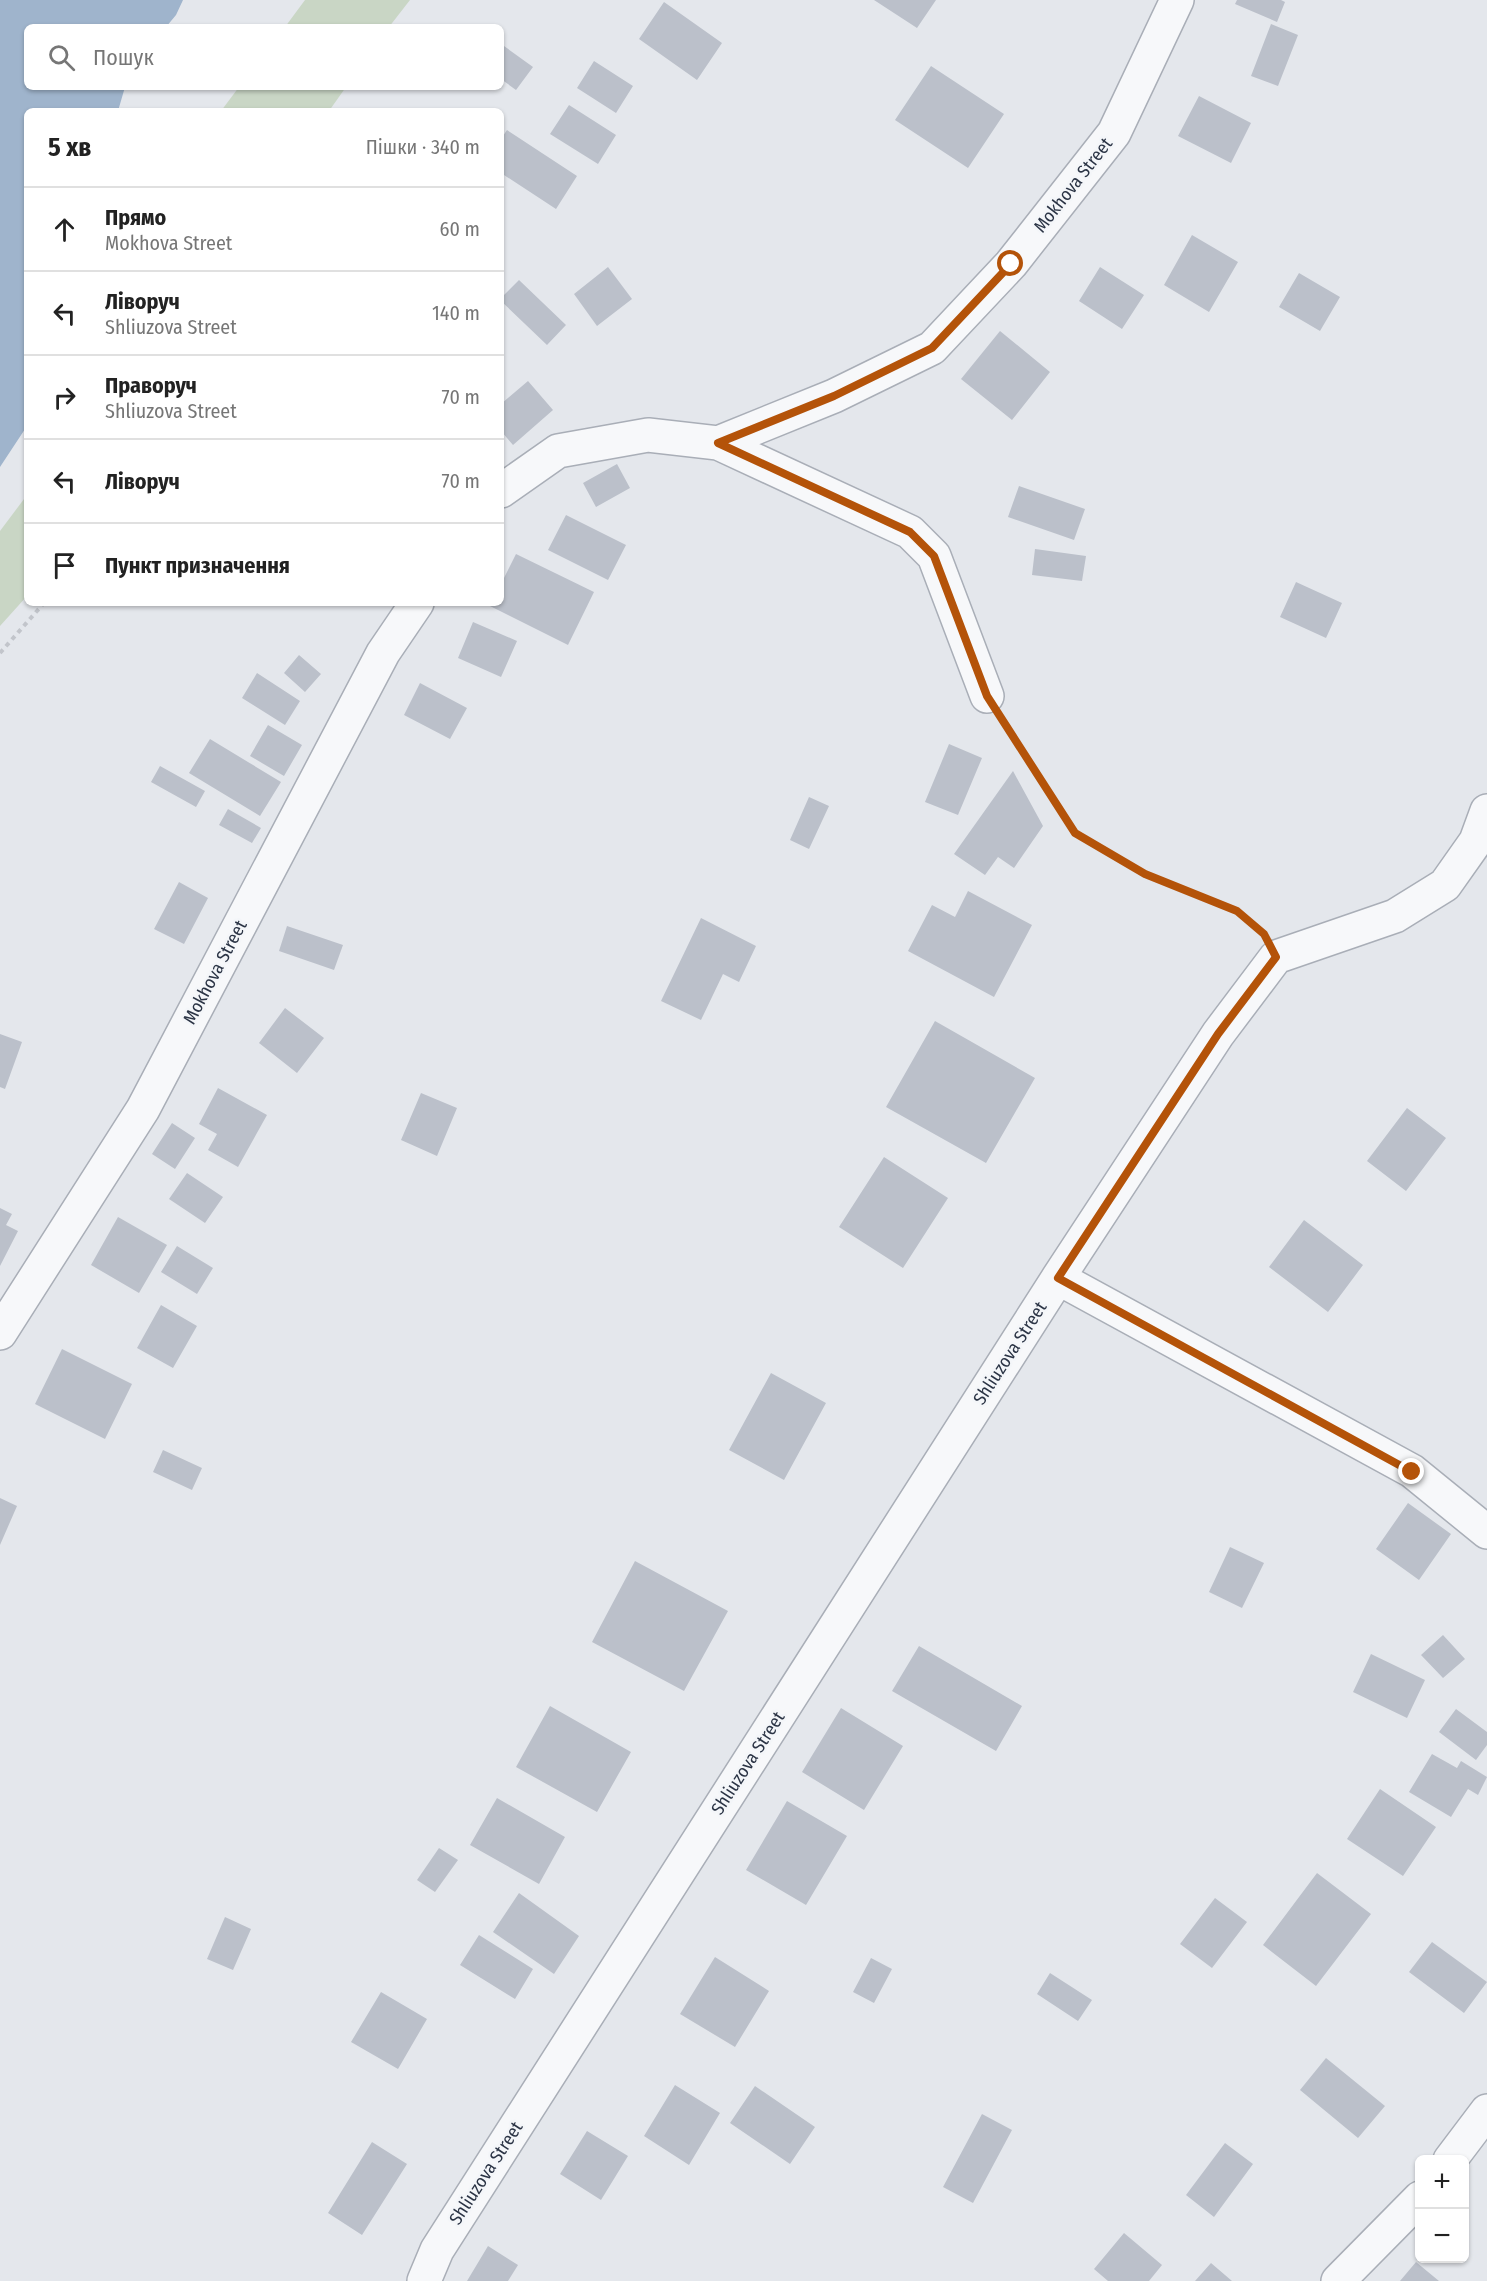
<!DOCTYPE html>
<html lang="uk">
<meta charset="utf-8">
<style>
body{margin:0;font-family:"Fira Sans Condensed",sans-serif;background:#f6f6f6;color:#222}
.controls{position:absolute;right:18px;bottom:18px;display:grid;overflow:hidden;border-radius:9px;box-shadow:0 2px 4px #0004}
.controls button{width:54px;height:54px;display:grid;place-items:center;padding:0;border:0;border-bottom:2px solid #e0e0e0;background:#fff;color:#222;font:30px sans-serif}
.stop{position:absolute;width:18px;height:18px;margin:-14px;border:4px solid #b45309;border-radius:50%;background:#fff}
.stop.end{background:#b45309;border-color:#fff;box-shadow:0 2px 6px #0008}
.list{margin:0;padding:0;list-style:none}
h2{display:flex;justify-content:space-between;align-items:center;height:78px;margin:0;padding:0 24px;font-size:26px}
h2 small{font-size:20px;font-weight:400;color:#767676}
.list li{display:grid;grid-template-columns:39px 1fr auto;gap:18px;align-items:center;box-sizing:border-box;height:84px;padding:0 24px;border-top:2px solid #e0e0e0}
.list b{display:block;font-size:22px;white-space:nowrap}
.list p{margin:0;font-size:20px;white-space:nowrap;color:#767676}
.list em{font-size:20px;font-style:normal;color:#767676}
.icon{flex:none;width:33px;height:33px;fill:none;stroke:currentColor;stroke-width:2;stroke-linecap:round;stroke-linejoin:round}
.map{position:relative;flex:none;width:1487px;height:2281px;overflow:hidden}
.search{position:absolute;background:#fff;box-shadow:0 2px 4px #0004;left:24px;top:24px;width:480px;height:66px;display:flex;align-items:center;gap:15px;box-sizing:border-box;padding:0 21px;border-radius:9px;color:#767676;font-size:22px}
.panel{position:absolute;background:#fff;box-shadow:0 2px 4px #0004;left:24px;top:108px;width:480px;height:498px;border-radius:9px}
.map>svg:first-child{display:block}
.green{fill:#c9d6c5}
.water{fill:#9fb4cc}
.building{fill:#bbc0ca}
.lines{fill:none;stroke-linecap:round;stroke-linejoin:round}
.minor-casing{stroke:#a9aeb7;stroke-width:36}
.path{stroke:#c2c5cb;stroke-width:4;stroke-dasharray:4.5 4.5;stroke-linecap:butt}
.minor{stroke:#f7f8fa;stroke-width:33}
.route{stroke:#b45309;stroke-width:8}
.labels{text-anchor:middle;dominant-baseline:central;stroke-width:5;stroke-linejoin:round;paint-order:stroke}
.street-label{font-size:18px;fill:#2b3445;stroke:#f4f6f9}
</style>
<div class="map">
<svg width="1487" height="2281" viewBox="0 0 1487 2281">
<rect width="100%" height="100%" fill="#e4e7ec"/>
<path class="green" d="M305 0H410L389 27H285Z
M239 87H346L329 111H221Z
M27 495V596L0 626V531Z"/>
<path class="water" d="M0 0H183L176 15 166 27H27V87H125L118 111H27V426L0 467Z"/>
<path class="building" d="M874 0H936L917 28Z
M1237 0H1281L1285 2 1277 22 1235 4Z
M664 2 722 43 697 80 639 39Z
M1271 24 1298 35 1278 86 1251 76Z
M504 46 533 67 516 90 501 79V50Z
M594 61 633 86 616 113 577 88Z
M931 66 1004 114 968 168 895 120Z
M1199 96 1251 123 1231 163 1178 136Z
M569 105 616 135 598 164 550 134Z
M507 130 577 176 556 209 501 173V139Z
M1192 235 1238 262 1209 312 1164 285Z
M608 267 632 299 597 326 574 294Z
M1100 267 1144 295 1122 329 1079 301Z
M1299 273 1340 297 1320 331 1279 307Z
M519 280 566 325 547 345 501 301V298Z
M1000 331 1050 372 1012 420 961 379Z
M528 381 553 410 513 445 501 431V404Z
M617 464 630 488 596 507 583 483Z
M1019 486 1085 509 1074 540 1008 517Z
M566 515 626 545 608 580 548 550Z
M1035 549 1086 556 1082 581 1032 575Z
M516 554 594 592 568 645 490 606 492 603H501V584Z
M1296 582 1342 603 1326 638 1280 617Z
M473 622 517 641 501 677 458 658Z
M299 655 321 674 305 692 284 673Z
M257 673 300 701 285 725 242 698Z
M420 683 467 708 450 739 404 715Z
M268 725 302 745 284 776 250 756Z
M210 739 281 782 260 816 189 773Z
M949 744 982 758 958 815 925 802Z
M160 766 205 791 196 807 151 782Z
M1013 771 1043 826 1014 868 998 857 985 875 954 854Z
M809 797 829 806 809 849 790 840Z
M228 809 261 828 252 843 219 825Z
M179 882 208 898 184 944 154 929Z
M968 891 1032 925 994 997 908 951 932 905 955 917Z
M701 918 756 946 739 982 723 974 701 1020 661 1001Z
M287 926 343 945 334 970 279 951Z
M285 1008 324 1038 297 1073 259 1043Z
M935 1021 1035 1078 986 1163 886 1107Z
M0 1034 22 1042 5 1089 0 1087Z
M218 1088 267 1115 238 1167 208 1150 217 1134 199 1124Z
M421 1093 457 1108 437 1156 401 1140Z
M1407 1108 1446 1138 1406 1191 1367 1161Z
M172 1123 195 1138 175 1169 152 1154Z
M884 1157 948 1198 903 1268 839 1227Z
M187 1173 223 1197 205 1223 169 1199Z
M0 1208 12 1214 6 1225 18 1231 0 1266Z
M118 1217 167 1245 139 1293 91 1265Z
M1304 1220 1363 1265 1328 1312 1269 1267Z
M177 1246 213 1268 197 1294 161 1272Z
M161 1305 197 1326 173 1368 137 1348Z
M62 1349 132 1384 105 1439 35 1404Z
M771 1373 826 1403 784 1480 729 1450Z
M163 1450 202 1468 192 1490 153 1472Z
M0 1498 17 1506 0 1545Z
M1408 1503 1451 1534 1419 1580 1376 1549Z
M1230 1547 1264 1563 1242 1608 1209 1592Z
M635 1561 728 1611 684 1691 592 1642Z
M1443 1635 1465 1659 1443 1678 1421 1655Z
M919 1646 1022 1706 996 1751 892 1691Z
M1371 1654 1425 1680 1407 1718 1353 1692Z
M550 1706 631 1752 597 1812 516 1767Z
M841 1708 903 1746 864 1810 802 1772Z
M1456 1709 1487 1732V1745L1476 1760 1439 1732Z
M1432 1754 1457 1768 1461 1761 1487 1777 1478 1795 1468 1789 1451 1817 1409 1792Z
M1380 1789 1436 1827 1403 1876 1347 1839Z
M497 1798 565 1837 539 1884 470 1845Z
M787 1801 847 1836 806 1905 746 1870Z
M439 1848 458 1860 435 1892 417 1880Z
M1317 1873 1371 1914 1316 1986 1263 1945Z
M519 1893 579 1936 554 1974 493 1932Z
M1215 1898 1247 1922 1212 1968 1180 1944Z
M225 1917 251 1929 233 1970 207 1959Z
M479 1935 533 1969 515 1999 460 1965Z
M1432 1942 1487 1982 1464 2013 1409 1972Z
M715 1957 769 1991 735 2047 680 2014Z
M871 1958 892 1969 874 2003 853 1992Z
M1050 1973 1092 2000 1078 2021 1037 1994Z
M381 1992 427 2019 398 2069 351 2042Z
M1326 2058 1385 2106 1358 2138 1300 2090Z
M675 2085 720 2113 689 2165 644 2136Z
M755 2086 815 2127 790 2164 730 2123Z
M982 2114 1012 2130 973 2203 943 2187Z
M587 2131 628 2156 601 2200 560 2174Z
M372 2142 407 2164 362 2235 328 2213Z
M1225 2143 1253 2164 1214 2217 1186 2195Z
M1124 2233 1162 2265 1149 2281H1108L1094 2269Z
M488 2246 518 2265 508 2281H467Z
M1416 2262 1439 2281H1400Z
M1211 2263 1232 2281H1195Z"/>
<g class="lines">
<g class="minor-casing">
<path id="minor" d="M718 443 910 532 934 556 987 696
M501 491 558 451 648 435 718 443 834 396 932 348 1011 264 1114 133 1177 0
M1058 1278 1412 1471 1487 1532
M0 1333 143 1109 383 653 417 603
M1450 2160 1487 2111
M424 2281 437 2250 1058 1278 1218 1034 1276 957 1395 916 1445 885 1476 841 1487 811
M1338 2281 1420 2198"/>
</g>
<path class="path" d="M0 653 44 603
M1005 724 1075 833 1145 874 1237 911 1258 929"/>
<use href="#minor" class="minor"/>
</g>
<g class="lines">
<path class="route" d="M1011 264 932 348 834 396 718 443 910 532 934 556 987 696 1075 833 1145 874 1237 911 1264 934 1276 957 1218 1034 1058 1278 1412 1472"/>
</g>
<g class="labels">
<g class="street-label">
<text transform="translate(1073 185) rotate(-52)">Mokhova Street</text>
<text transform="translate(215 972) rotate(-62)">Mokhova Street</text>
<text transform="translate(1010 1353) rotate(-57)">Shliuzova Street</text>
<text transform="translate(748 1763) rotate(-57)">Shliuzova Street</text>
<text transform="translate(486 2173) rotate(-57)">Shliuzova Street</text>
</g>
</g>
</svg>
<div class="controls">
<button>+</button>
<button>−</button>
</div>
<div class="stop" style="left:1011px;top:264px"></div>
<div class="stop end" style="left:1412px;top:1472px"></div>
<div class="search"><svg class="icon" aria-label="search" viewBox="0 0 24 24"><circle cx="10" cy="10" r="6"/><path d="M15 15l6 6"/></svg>Пошук</div>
<section class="panel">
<h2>5 хв<small>Пішки · 340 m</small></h2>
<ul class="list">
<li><svg class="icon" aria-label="ahead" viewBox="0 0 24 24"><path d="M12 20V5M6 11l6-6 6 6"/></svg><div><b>Прямо</b><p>Mokhova Street</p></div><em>60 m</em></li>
<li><svg class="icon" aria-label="left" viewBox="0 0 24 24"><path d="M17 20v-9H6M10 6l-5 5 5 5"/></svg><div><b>Ліворуч</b><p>Shliuzova Street</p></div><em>140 m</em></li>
<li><svg class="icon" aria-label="right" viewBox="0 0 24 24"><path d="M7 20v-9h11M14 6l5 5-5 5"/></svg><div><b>Праворуч</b><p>Shliuzova Street</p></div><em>70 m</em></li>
<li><svg class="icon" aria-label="left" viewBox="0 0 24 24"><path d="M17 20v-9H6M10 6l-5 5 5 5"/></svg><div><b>Ліворуч</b></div><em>70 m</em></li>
<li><svg class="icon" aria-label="arrive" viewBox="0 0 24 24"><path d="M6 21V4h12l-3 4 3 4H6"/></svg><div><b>Пункт призначення</b></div></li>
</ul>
</section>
</div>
